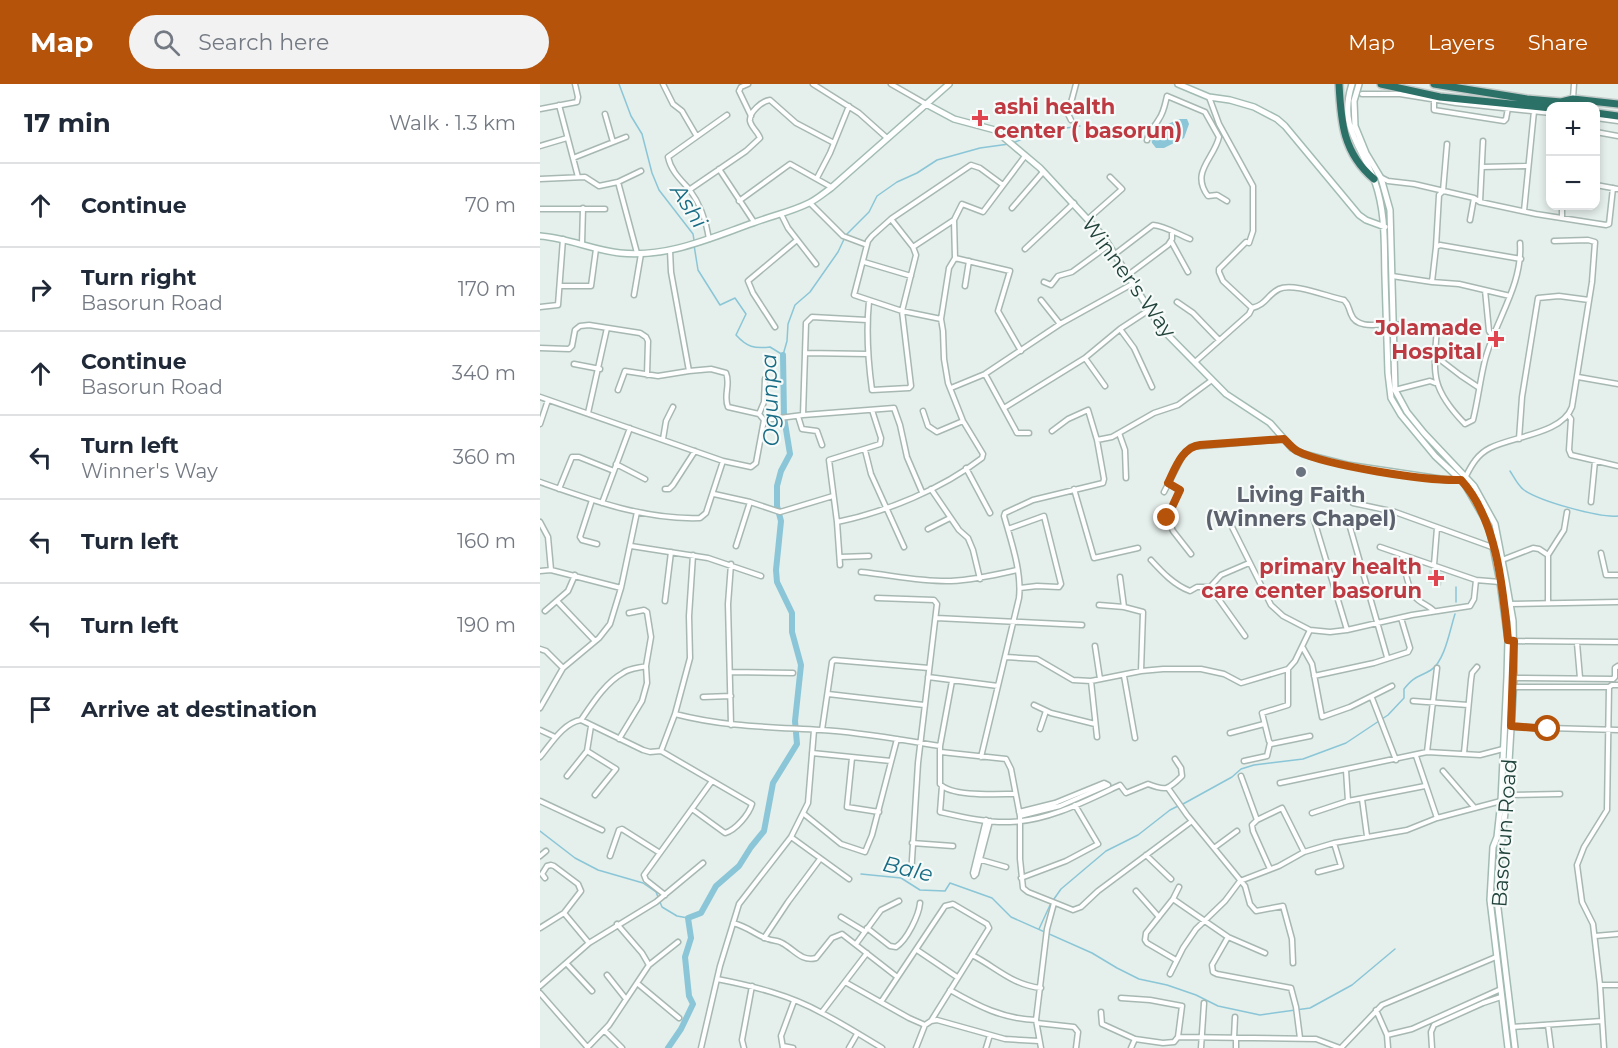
<!DOCTYPE html>
<meta charset="utf-8">
<style>
body{margin:0;font-family:Montserrat,sans-serif;background:#f2f2f3;color:#1f2937}
.controls{position:absolute;right:18px;top:18px;display:grid;overflow:hidden;border-radius:12px;box-shadow:0 3px 9px #0003}
.controls button{width:54px;height:54px;display:grid;place-items:center;padding:0;border:0;border-bottom:2px solid #e0e1e3;background:#fff;color:#1f2937;font:30px sans-serif}
.stop{position:absolute;width:18px;height:18px;margin:-14px;border:4px solid #b45309;border-radius:50%;background:#fff}
.stop.end{background:#b45309;border-color:#fff;box-shadow:0 2px 6px #0008}
.list{margin:0;padding:0;list-style:none}
h2{display:flex;justify-content:space-between;align-items:center;height:78px;margin:0;padding:0 24px;font-size:26px}
h2 small{font-size:20px;font-weight:400;color:#747a83}
.list li{display:grid;grid-template-columns:39px 1fr auto;gap:18px;align-items:center;box-sizing:border-box;height:84px;padding:0 24px;border-top:2px solid #e0e1e3}
.list b{display:block;font-size:22px;white-space:nowrap}
.list p{margin:0;font-size:20px;white-space:nowrap;color:#747a83}
.list em{font-size:20px;font-style:normal;color:#747a83}
.icon{flex:none;width:33px;height:33px;fill:none;stroke:currentColor;stroke-width:2;stroke-linecap:round;stroke-linejoin:round}
.map{position:relative;flex:none;width:1078px;height:964px;overflow:hidden}
header{display:flex;align-items:center;gap:36px;box-sizing:border-box;height:84px;padding:0 30px;background:#b45309;color:#fff}
header strong{font-size:28px}
nav{display:flex;gap:33px;margin-inline-start:auto;font-size:21px}
.search{width:420px;height:54px;background:#f2f2f3;display:flex;align-items:center;gap:15px;box-sizing:border-box;padding:0 21px;border-radius:33px;color:#747a83;font-size:22px}
main{display:flex}
aside{flex:1;background:#fff}
.map>svg:first-child{display:block}
.built{fill:#d3dfda}
.water{fill:#8ac6d7}
.lines{fill:none;stroke-linecap:round;stroke-linejoin:round}
.stream{stroke:#8ac6d7;stroke-width:1.5}
.river{stroke:#8ac6d7;stroke-width:6}
.street-casing{stroke:#a7b8b3;stroke-width:7}
.secondary-casing{stroke:#a2bcb4;stroke-width:8}
.highway-casing{stroke:#c1cac8;stroke-width:10}
.street{stroke:#fff;stroke-width:4}
.secondary{stroke:#fff;stroke-width:5}
.highway{stroke:#2c7167;stroke-width:7}
.route{stroke:#b45309;stroke-width:8}
.health-dot{fill:#e0444e;stroke:#f6fbf9;stroke-width:2}
.worship-dot{fill:#6b7280;stroke:#f6fbf9;stroke-width:2}
.labels{text-anchor:middle;dominant-baseline:central;stroke-width:4.5;stroke-linejoin:round;paint-order:stroke}
.health-label{font-size:21px;font-weight:bold;fill:#be3a42;stroke:#f6fbf9;text-anchor:end}
.street-label{font-size:21px;fill:#22433c;stroke:#f6fbf9}
.worship-label{font-size:21px;font-weight:bold;fill:#5b616d;stroke:#f6fbf9}
.water-label{font-size:22px;font-style:italic;fill:#176b84;stroke:#f6fbf9}
</style>
<header>
<strong>Map</strong>
<div class="search"><svg class="icon" aria-label="search" viewBox="0 0 24 24"><circle cx="10" cy="10" r="6"/><path d="M15 15l6 6"/></svg>Search here</div>
<nav><a>Map</a><a>Layers</a><a>Share</a></nav>
</header>
<main>
<aside>
<h2>17 min<small>Walk · 1.3 km</small></h2>
<ul class="list">
<li><svg class="icon" aria-label="ahead" viewBox="0 0 24 24"><path d="M12 20V5M6 11l6-6 6 6"/></svg><div><b>Continue</b></div><em>70 m</em></li>
<li><svg class="icon" aria-label="right" viewBox="0 0 24 24"><path d="M7 20v-9h11M14 6l5 5-5 5"/></svg><div><b>Turn right</b><p>Basorun Road</p></div><em>170 m</em></li>
<li><svg class="icon" aria-label="ahead" viewBox="0 0 24 24"><path d="M12 20V5M6 11l6-6 6 6"/></svg><div><b>Continue</b><p>Basorun Road</p></div><em>340 m</em></li>
<li><svg class="icon" aria-label="left" viewBox="0 0 24 24"><path d="M17 20v-9H6M10 6l-5 5 5 5"/></svg><div><b>Turn left</b><p>Winner's Way</p></div><em>360 m</em></li>
<li><svg class="icon" aria-label="left" viewBox="0 0 24 24"><path d="M17 20v-9H6M10 6l-5 5 5 5"/></svg><div><b>Turn left</b></div><em>160 m</em></li>
<li><svg class="icon" aria-label="left" viewBox="0 0 24 24"><path d="M17 20v-9H6M10 6l-5 5 5 5"/></svg><div><b>Turn left</b></div><em>190 m</em></li>
<li><svg class="icon" aria-label="arrive" viewBox="0 0 24 24"><path d="M6 21V4h12l-3 4 3 4H6"/></svg><div><b>Arrive at destination</b></div></li>
</ul>
</aside>
<div class="map">
<svg width="1078" height="964" viewBox="0 0 1078 964">
<rect width="100%" height="100%" fill="#e5efeb"/>
<path class="built" d="M889 486 904 490 901 502 888 498Z"/>
<path class="water" d="M639 35H647L649 40 644 54 624 64H616L612 59 611 51 615 46Z"/>
<g class="lines">
<path class="stream" d="M79 0 91 32 102 50 112 89 119 106 153 150 154 156
M473 59 499 48 540 42
M154 161 158 186 180 221 195 214 206 230 196 251C207 263 214 265 230 263L243 271 247 257 248 240 255 221 270 208 298 168 306 151 329 128 337 112 357 98 377 89 397 76 440 64 469 60
M970 387C974 393 978 402 984 406 1000 417 1059 434 1078 432
M916 518V503
M643 720 692 693 701 685 714 681 763 675 806 659 848 631 864 614V605C875 591 878 594 891 586 905 577 910 545 915 530
M0 747 35 774 58 786 103 799 116 808 122 823 137 832 148 834
M321 790 361 794 380 806 405 807 410 799 452 814 471 833 552 869 577 884 599 895 627 901 656 911 678 922 720 931 770 924 812 901 855 865
M514 815 521 805 566 767 598 751 630 726 638 722
M499 845 511 819"/>
<path class="river" d="M128 964 141 945 153 920 149 912 145 873 151 854 148 834 161 829 176 802 199 782 211 763 224 747 233 699 257 660 255 637 261 581 252 548V529L237 498 236 486 241 437 237 422V402L241 387 250 370 244 333 243 271"/>
<g class="street-casing">
<path id="street" d="M123 0 133 20 142 27 156 51
M208 0 201 3 199 7 211 32
M273 0 319 29 347 54
M351 0 386 20
M822 10H860L916 19 1011 29
M1033 14 1034 0
M894 15V26L964 37 966 35 968 24
M19 21 38 93
M0 25 37 18 38 13 35 0
M65 30 73 58
M1056 34 1078 37
M531 36 528 30 536 0
M1056 48 1078 52
M607 56C609 46 614 44 619 35 624 28 625 20 627 12L665 28 679 53C674 75 650 88 668 112L677 111 687 117
M0 62 27 54
M33 74 86 53
M942 83 988 82
M179 85 214 138
M277 94 290 69 309 22
M842 94 848 97 874 100 934 114 940 118 996 130 1066 141 1069 140 1073 104
M0 95 45 93 59 102 78 98 97 169
M78 98 101 87
M1056 101 1078 105
M149 106 206 67 220 54C218 48 211 43 210 37 209 28 222 17 230 16L256 39 294 59
M199 117 250 80 291 103
M940 118 943 57
M270 119 303 152 327 161
M472 124 503 88
M0 125H65
M984 127 994 27
M241 130 248 144 276 180
M1022 134V122
M548 135 582 105 570 93
M930 136 934 114
M169 155C166 136 161 121 149 105 140 95 131 87 128 73L187 31
M631 157 648 188
M42 160 43 124
M373 163 414 136
M896 163 899 111 903 107 907 60
M485 165 534 119
M130 166 131 188 149 287 171 285 186 289C191 300 183 312 188 323L219 330
M575 170 613 141C625 142 637 150 650 155
M415 174 470 187 458 227 481 267
M324 178 371 192
M588 191 628 161 632 155V149
M852 192 892 198 919 200 970 212
M504 198 511 201 518 192 532 188 569 161
M892 198 896 163 900 161 981 175
M20 202H51L56 165
M425 202 429 177
M945 206 949 247 953 253
M94 211 101 170
M501 216 520 240
M329 217C326 247 328 277 332 306L369 304 371 302 362 227 376 171 373 163 351 135
M637 218 653 229 679 256
M0 223 18 221 23 155
M712 224C726 221 727 211 739 205 753 198 788 213 804 216 809 221 808 223 811 230 816 244 834 241 847 240
M401 235 362 227 314 211 328 157 332 152 351 135 431 81 440 84 463 101
M853 240 897 245 911 249
M235 243 213 209 208 197 257 156
M580 245 594 264 612 303
M897 245C893 291 891 305 925 340L933 336C938 316 940 296 945 276 955 237 983 201 980 159
M0 264 29 265 32 262 35 246 40 242 49 241 100 249 106 253 108 257 107 291
M265 269 328 270
M894 271 920 291 938 303
M655 278 709 230 712 224 683 197 679 188V185L706 158 709 159 713 147V102L679 40 669 13
M34 280 60 285
M445 290 475 345 477 349H489
M1038 293 1078 300
M565 302 545 274 580 245 609 226
M411 304 445 290 520 240 594 199
M78 306 85 287 118 292 149 287
M855 306 890 297 895 299
M0 313 183 377 211 383 216 379 224 336 219 330
M464 324 545 274
M383 327 388 342 397 348 423 337
M48 329 67 244
M219 330 224 318 225 295
M263 331 266 239 272 233 327 236
M1028 331 1031 335 1029 366 1031 371 1078 382
M258 332 262 345 277 347 282 361
M224 336 263 331 354 324 360 341 367 373 382 408
M0 340 8 316
M512 347 528 335 548 326 557 356
M579 349 585 366 586 394
M123 355 126 337 133 323
M979 355 982 313 998 214 1019 212 1049 216
M325 366 331 390 364 463
M76 380 105 395
M426 384 450 429
M926 392C932 380 938 370 950 364 973 352 1022 350 1032 323L1052 198 1055 158 1048 156 1014 157
M0 398C51 416 105 436 160 434L166 429 183 377
M628 399 640 406 627 434 633 447 651 470
M19 405 32 373H39L74 387
M125 405H129L133 401 155 367
M391 405 419 446 428 454 433 466 440 495
M534 405 554 474 598 464
M624 408 643 371 651 363 744 355
M174 410 210 418 196 462
M52 416 40 453 42 456 57 460
M210 418 240 428 293 412
M1051 418 1055 377
M62 419 90 344
M813 419 855 428 952 463
M674 429 682 430 690 439 731 521 743 532 770 546 790 548 807 546 872 531 930 522 934 515 936 496
M774 436 807 546
M0 438 8 453 11 486
M297 438C346 428 402 405 442 374L443 370 423 337 408 299 404 275 403 247 401 235 409 184 415 174 414 136 422 120 443 128 485 72
M810 443 847 573
M388 445 410 434
M468 445 504 432 521 500 519 503 497 502 480 504
M91 462 168 474 221 492
M840 463 936 496 960 498
M1061 469 1066 491H1078
M862 471C864 482 868 506 875 513 880 519 888 521 894 527
M300 473 329 472
M611 476C622 488 634 501 650 507L657 503H670L681 491 709 479
M962 476 993 464 999 465 1008 471
M191 480 188 520 191 641
M300 481 297 438 289 376 340 360 341 354 332 326
M894 481 897 444
M0 487 11 486 81 504
M321 488C351 491 381 498 411 497 434 496 455 491 477 486
M580 493 584 523
M670 503 705 552
M337 514 394 516 397 520 378 679 371 792
M17 517 55 557
M125 517 131 468
M1008 519V471L1024 446 1027 428
M970 520 1078 518
M559 521 584 523 603 528 601 587
M5 527 28 507 35 491
M396 534 542 541
M971 557 1078 558
M1037 559 1040 594
M555 562 560 595
M763 564 772 580 782 633 810 623 852 602
M0 565 6 567 23 584
M466 573 497 575 533 596 551 597 601 587 623 585H661L684 590 701 599 748 585 755 577 770 546
M748 585V621L722 629 729 657 731 660 770 652
M190 588 253 589
M584 592 595 654
M774 592 834 579 868 568 870 564 861 534
M388 593 458 602
M974 594 1073 595 1075 593V584L1078 582
M412 597 400 662V700C411 713 459 710 475 710
M551 597 557 653
M973 603H1069L1072 601H1078
M288 610 384 621
M163 613 191 612
M832 614 856 676
M873 617 928 621
M494 621 511 629 555 640
M0 624 23 584 59 554 70 540 81 504 97 428
M135 630C185 643 231 643 281 646 321 648 361 656 400 662
M41 636 103 666 110 668 121 667 212 720C209 730 196 746 185 749L152 725
M971 643 1078 646
M500 645 506 627
M0 646 15 653
M282 646 292 578 294 576 389 584
M690 649 724 640
M79 655 102 617 107 599 106 582 111 553 107 528 104 526 89 529
M47 667 76 685 55 711
M121 667 135 630 150 574 149 532 153 471
M401 668 466 675 471 685 480 732V775L483 804 488 808 533 826 541 823 558 807 652 737
M887 668 897 584
M272 669 351 677
M924 669 931 596 932 589 937 583
M876 672 897 734
M0 673C11 660 23 639 41 636 52 620 65 599 83 589 89 584 99 584 106 582
M441 673 479 514C482 488 471 457 464 432L465 429 493 416 563 399 564 395 557 356 572 353 614 329 638 321 672 296
M312 674 307 723 339 728
M704 677 727 672 730 659
M806 686 808 717
M903 687 934 723
M27 692 47 667 51 642
M701 692 717 736 712 741 713 747 730 785
M740 699 887 668 940 671 963 665
M402 702 400 728C422 733 447 739 470 738 508 737 546 717 580 701L586 709 608 700C626 707 628 706 642 692L641 684 635 675
M628 704 647 731 705 802 710 820 716 827 743 822 752 855 753 879
M967 711 1020 710
M822 715 827 752
M0 717 62 746
M479 728 515 719 564 699 568 701 520 722 480 732
M772 729 808 717 885 702
M264 730 301 760 325 768 332 751 357 655
M446 736 433 789 434 792 436 790 450 737
M717 736 742 724 764 768
M251 753 309 795
M372 759 413 762
M674 764 697 747
M606 771 631 795
M0 772 6 767
M70 772 79 746 82 745 120 769
M438 775 466 783
M778 788 801 782 794 759
M481 794 526 777 558 760 535 721
M596 807 619 833
M125 811 106 796 104 791 172 697
M633 815 639 803
M24 829 49 859
M301 833 324 847
M193 839C209 843 215 851 228 855 233 857 238 856 242 859 254 865 261 878 276 874L292 854 302 850 356 892
M0 844 24 829 41 807 38 800 14 782 11 781 7 782 2 790 5 794
M327 844 350 862 356 863C367 856 379 831 380 819
M1055 852 1078 850
M688 853 672 881 673 888 677 890 751 904 756 923 760 954
M224 854 248 818 280 775
M316 860 341 826 359 817
M377 866 417 893
M432 871C456 883 472 901 501 904
M636 876 607 859 605 856 606 849 633 815 688 853 725 869
M27 880 52 907
M109 881 138 858
M630 890 643 864 656 845 685 817 700 797 739 782 764 768 794 759 867 746 897 734 961 717
M67 891 86 915
M177 895C213 902 250 911 282 929 303 940 322 952 342 964
M305 898 369 934 385 941 391 937 397 936 465 955 499 957
M97 899 139 934
M1060 901H1078
M0 902 49 859 116 818 163 779
M410 906C438 922 463 935 496 936
M0 909 48 964
M581 914 610 916 642 922 638 953
M341 918 405 822 413 820 447 840 449 844 391 937
M836 926 847 951 848 964
M282 928 327 869
M561 928 562 940 595 955 623 959 634 958 638 953 776 955 800 964
M497 939 534 943 538 948 536 964
M1008 941 1011 964
M972 943 1062 937
M65 947 82 964
M847 951 872 945 961 905
M694 954 695 933
M243 962 253 964
M47 964 69 941 109 881 102 869 77 840
M161 964 180 882 199 820 251 753 268 719 274 646
M204 964 202 956 212 902
M243 964 241 952 254 917
M309 964 317 950
M376 964 385 941
M446 964 450 951
M501 964 496 936 507 845 514 819
M591 964 595 955
M661 964 664 919
M696 964V954
M801 964 842 921 956 873
M892 964 891 948 894 941 943 919 961 913
M1064 964 1060 901 1053 840 1042 818 1037 781 1044 763 1067 726 1069 603"/>
</g>
<g class="secondary-casing">
<path id="secondary" d="M638 0 669 13 690 16 714 23 737 35 745 42 819 131 826 136 845 143
M812 0C798 43 821 61 835 98 846 130 844 160 845 193 846 225 847 257 848 289L851 314 861 331 895 372 924 399 946 437 950 448 960 498 968 556 967 593 961 717 957 753 953 763 950 816 968 964
M819 0 814 17 815 42 826 69 841 94 850 126 855 306 867 328 884 349 934 402 955 440 966 497 973 537 974 594 967 711 958 789 957 816 975 964
M386 20 414 35 455 46 500 84 563 152 621 244 686 310 730 339 752 364 763 370 807 381 907 396H920
M0 152C28 154 53 166 80 169 127 174 170 154 213 139 231 132 251 128 269 119 277 115 284 109 291 104L409 0"/>
</g>
<g class="highway-casing">
<path id="highway" d="M799 0C801 38 803 69 834 95
M841 0 900 13 1011 24
M894 0 987 15 1021 18 1033 15 1078 20
M1056 29 1078 32"/>
</g>
<use href="#street" class="street"/>
<use href="#secondary" class="secondary"/>
<use href="#highway" class="highway"/>
</g>
<g class="lines">
<path class="route" d="M627 434 640 406 628 399C635 385 642 363 660 361L744 355C748 359 752 364 757 367 788 382 886 397 921 396 957 435 963 505 968 556L974 557 971 642 1008 645"/>
</g>
<g class="health-dot">
<path d="M437 25h6v6h6v6h-6v6h-6v-6h-6v-6h6z"/>
<path d="M953 246h6v6h6v6h-6v6h-6v-6h-6v-6h6z"/>
<path d="M893 485h6v6h6v6h-6v6h-6v-6h-6v-6h6z"/>
</g>
<circle class="worship-dot" cx="761" cy="388" r="6"/>
<g class="labels">
<g class="health-label">
<text x="454" y="22" text-anchor="start">ashi health<tspan x="454" dy="24">center ( basorun)</tspan></text>
<text x="942" y="243">Jolamade<tspan x="942" dy="24">Hospital</tspan></text>
<text x="882" y="482">primary health<tspan x="882" dy="24">care center basorun</tspan></text>
</g>
<g class="street-label">
<text transform="translate(589 193) rotate(54)">Winner's Way</text>
<text transform="translate(964 749) rotate(-86)">Basorun Road</text>
</g>
<g class="worship-label">
<text x="761" y="410">Living Faith<tspan x="761" dy="24">(Winners Chapel)</tspan></text>
</g>
<g class="water-label">
<text transform="translate(149 122) rotate(57)">Ashi</text>
<text transform="translate(230 316) rotate(-92)">Ogunpa</text>
<text transform="translate(368 785) rotate(13)">Bale</text>
</g>
</g>
</svg>
<div class="controls">
<button>+</button>
<button>−</button>
</div>
<div class="stop" style="left:1008px;top:645px"></div>
<div class="stop end" style="left:627px;top:434px"></div>
</div>
</main>
